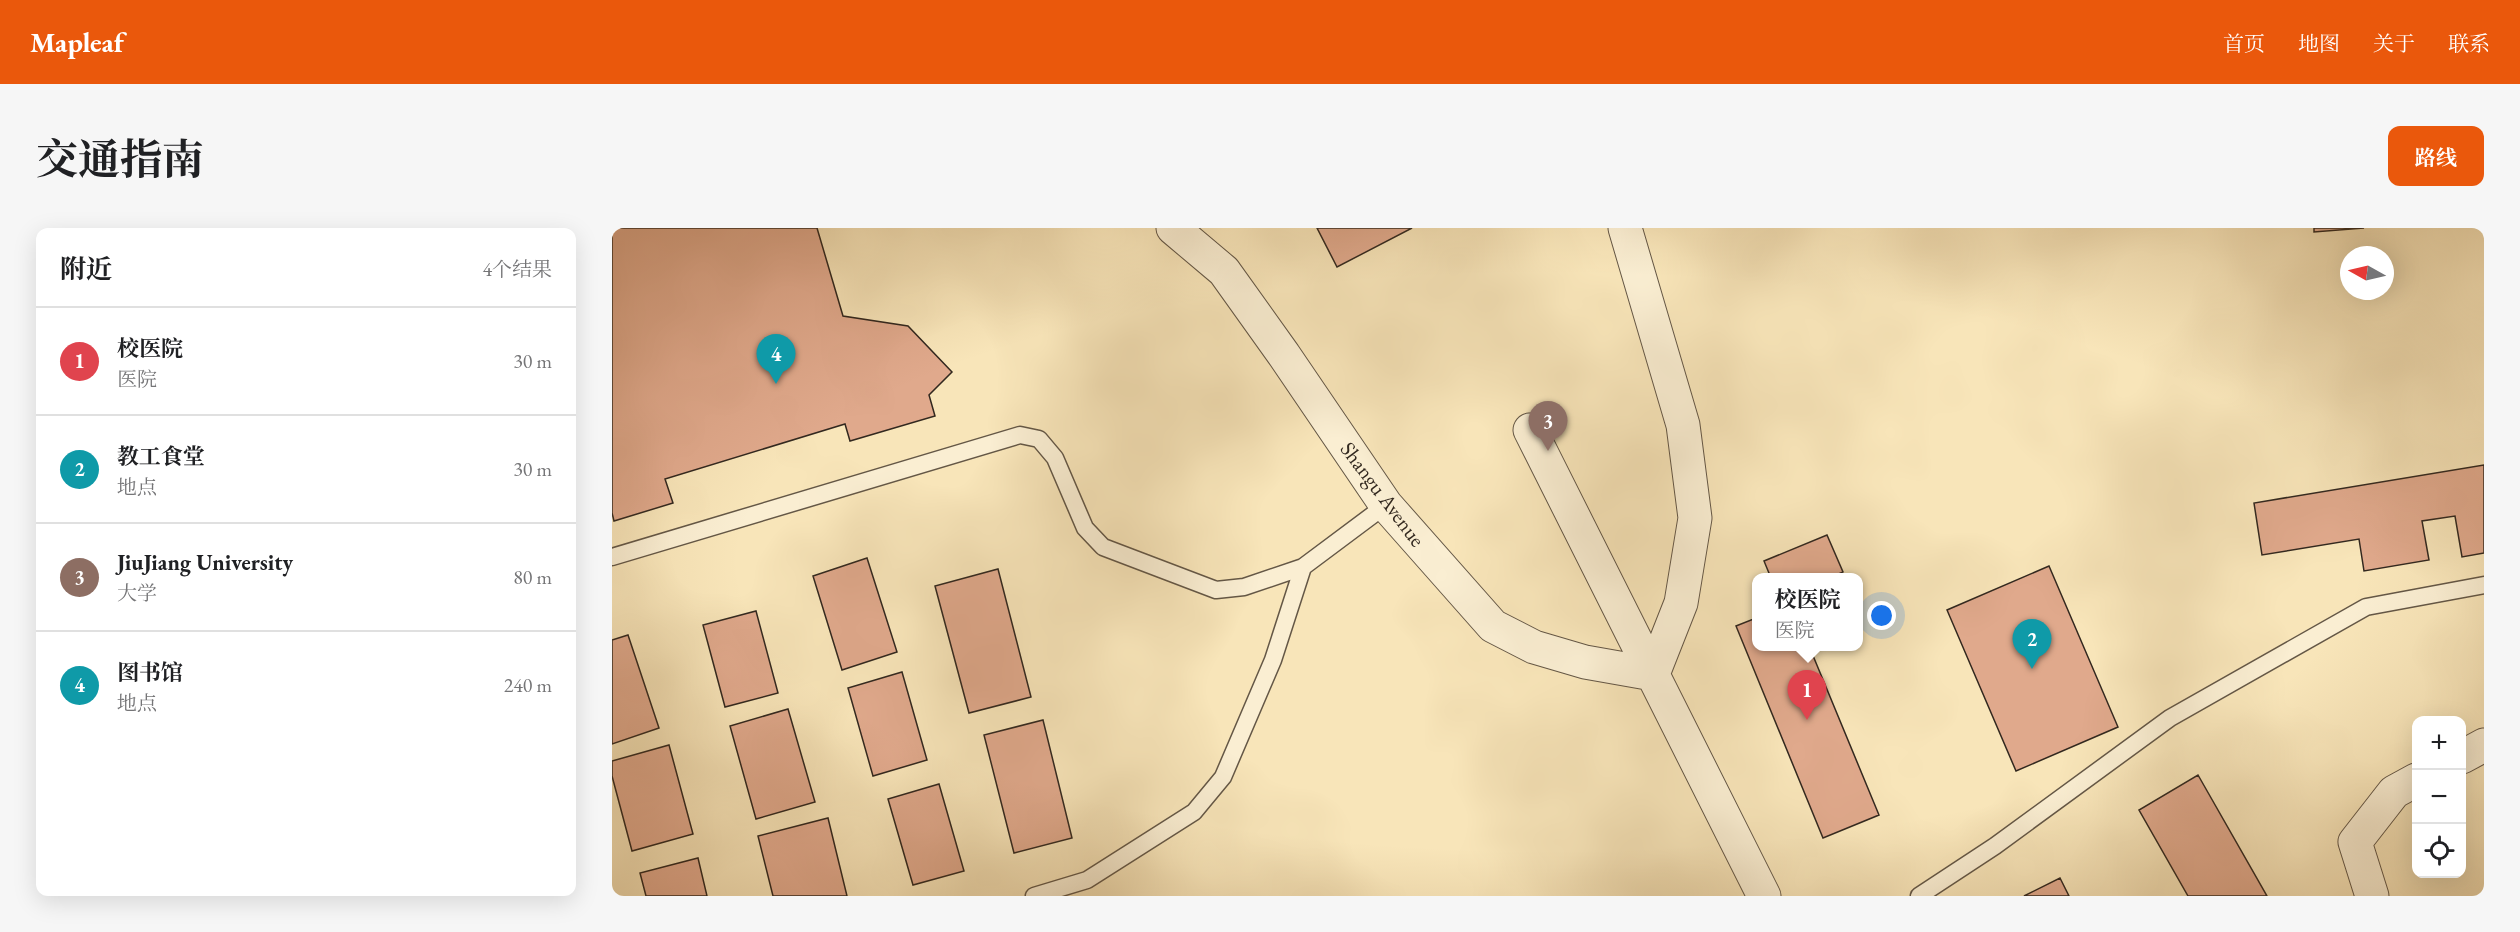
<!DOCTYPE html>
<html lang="zh">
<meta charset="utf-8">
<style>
body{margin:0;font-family:"EB Garamond","Noto Serif SC",serif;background:#f6f6f6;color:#202124}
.controls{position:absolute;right:18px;bottom:18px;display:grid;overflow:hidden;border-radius:12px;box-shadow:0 6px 24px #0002}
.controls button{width:54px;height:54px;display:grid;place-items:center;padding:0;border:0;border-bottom:2px solid #e0e0e0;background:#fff;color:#202124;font:30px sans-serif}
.compass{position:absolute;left:1728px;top:18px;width:54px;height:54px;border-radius:50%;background:#fff;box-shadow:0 6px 24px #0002;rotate:278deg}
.you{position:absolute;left:1270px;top:388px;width:21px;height:21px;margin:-15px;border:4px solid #fff;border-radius:50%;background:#1a73e8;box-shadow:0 0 0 9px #1a73e833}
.badge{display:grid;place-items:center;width:39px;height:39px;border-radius:50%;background:#ea580c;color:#fff;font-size:20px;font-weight:700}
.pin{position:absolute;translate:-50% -50px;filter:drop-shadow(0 2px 3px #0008)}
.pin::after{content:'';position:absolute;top:32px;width:21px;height:18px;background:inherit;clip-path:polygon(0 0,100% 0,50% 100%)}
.popup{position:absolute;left:1140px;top:345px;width:111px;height:78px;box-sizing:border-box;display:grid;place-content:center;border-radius:12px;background:#fff;filter:drop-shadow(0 2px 4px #0005);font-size:20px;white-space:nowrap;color:#757577}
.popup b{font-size:22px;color:#202124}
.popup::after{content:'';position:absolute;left:50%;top:100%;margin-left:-12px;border:12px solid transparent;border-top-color:#fff}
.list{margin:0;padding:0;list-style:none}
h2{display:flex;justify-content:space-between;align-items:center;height:78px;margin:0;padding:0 24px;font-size:26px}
h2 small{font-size:20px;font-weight:400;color:#757577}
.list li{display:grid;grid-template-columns:39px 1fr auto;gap:18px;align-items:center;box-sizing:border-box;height:108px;padding:0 24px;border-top:2px solid #e0e0e0}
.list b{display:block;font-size:22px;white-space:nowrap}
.list p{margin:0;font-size:20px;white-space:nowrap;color:#757577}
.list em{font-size:20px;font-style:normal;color:#757577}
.icon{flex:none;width:33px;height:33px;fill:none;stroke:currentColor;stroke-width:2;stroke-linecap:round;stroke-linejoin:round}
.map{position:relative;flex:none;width:1872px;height:668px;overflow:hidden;border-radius:12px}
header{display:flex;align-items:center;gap:36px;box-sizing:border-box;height:84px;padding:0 30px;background:#ea580c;color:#fff}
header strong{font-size:28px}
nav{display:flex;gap:33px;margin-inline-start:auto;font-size:21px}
.intro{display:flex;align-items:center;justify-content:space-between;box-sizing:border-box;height:144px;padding:0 36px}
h1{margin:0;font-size:42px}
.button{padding:15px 27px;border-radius:12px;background:#ea580c;color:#fff;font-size:21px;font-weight:700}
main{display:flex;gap:36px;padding:0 36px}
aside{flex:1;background:#fff;border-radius:12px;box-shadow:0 6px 24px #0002}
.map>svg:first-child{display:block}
.building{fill:#e0a98c;stroke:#32281f;stroke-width:1.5}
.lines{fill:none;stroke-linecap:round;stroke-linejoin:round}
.service-casing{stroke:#645746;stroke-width:19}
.minor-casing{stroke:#645746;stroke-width:35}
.service{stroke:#faeed2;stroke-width:16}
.minor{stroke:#faeed2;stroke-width:33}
.labels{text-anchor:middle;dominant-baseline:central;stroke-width:4.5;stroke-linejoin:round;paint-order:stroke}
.street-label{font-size:21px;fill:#32281f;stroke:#faeed2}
</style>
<header>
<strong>Mapleaf</strong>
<nav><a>首页</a><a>地图</a><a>关于</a><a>联系</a></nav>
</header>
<div class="intro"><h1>交通指南</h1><a class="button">路线</a></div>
<main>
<aside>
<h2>附近<small>4个结果</small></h2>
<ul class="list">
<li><span class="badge" style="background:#e0444e">1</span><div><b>校医院</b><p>医院</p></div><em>30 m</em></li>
<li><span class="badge" style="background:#0f9aa8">2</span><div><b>教工食堂</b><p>地点</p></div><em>30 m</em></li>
<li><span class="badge" style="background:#8d6e63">3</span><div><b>JiuJiang University</b><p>大学</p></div><em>80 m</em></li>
<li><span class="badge" style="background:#0f9aa8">4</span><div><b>图书馆</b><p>地点</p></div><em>240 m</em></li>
</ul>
</aside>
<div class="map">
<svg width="1872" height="668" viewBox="0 0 1872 668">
<rect width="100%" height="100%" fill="#f8e5b9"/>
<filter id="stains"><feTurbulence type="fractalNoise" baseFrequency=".00333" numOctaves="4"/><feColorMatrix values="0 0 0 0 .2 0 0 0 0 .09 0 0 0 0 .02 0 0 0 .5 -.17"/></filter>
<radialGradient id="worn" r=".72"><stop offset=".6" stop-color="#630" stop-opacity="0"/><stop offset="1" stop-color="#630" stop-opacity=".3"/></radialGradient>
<path class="building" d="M0 0H205L231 88 296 98 340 144 317 167 323 188 238 213 233 196 53 251 61 275 2 293 0 285Z
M705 0H800L725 39Z
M1702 0H1752L1702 4Z
M1872 237V325L1850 329 1843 288 1810 293 1817 332 1752 343 1747 311 1650 327 1642 275Z
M1215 307 1231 344 1218 350H1159L1152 333Z
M255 330 285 424 230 442 201 348Z
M1437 338 1506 499 1404 543 1335 382Z
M386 341 419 469 357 485 323 358Z
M144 383 166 465 113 479 91 397Z
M1144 390V418H1197L1267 587 1211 610 1124 398Z
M16 407 47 500 0 516V412Z
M290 444 315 532 261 548 236 460Z
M176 481 203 574 144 591 118 498Z
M431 492 460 610 402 625 372 507Z
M57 517 81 606 20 623 0 548V533Z
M1586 547 1655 668H1576L1527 582Z
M327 556 352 643 301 657 276 571Z
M216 590 235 668H161L146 608Z
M86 630 95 668H34L28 645Z
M1448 650 1457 668H1412Z"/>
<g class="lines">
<g class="service-casing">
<path id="service" d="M0 329 408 207 427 211 443 230 473 300 491 319 604 362 632 359 691 339
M422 668 475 652 582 584 611 549 661 432 691 339 774 277
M1307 668 1383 618 1558 490 1754 379 1872 357"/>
</g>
<g class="minor-casing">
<path id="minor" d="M561 0 612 43 672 127 774 277 881 398 922 419 973 434 1041 446 1069 375 1083 290 1071 197 1013 0
M918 202 1152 668
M1850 529 1872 517
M1760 668 1743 614 1782 564 1804 552"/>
</g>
<use href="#service" class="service"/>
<use href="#minor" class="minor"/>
</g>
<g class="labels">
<g class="street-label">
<text transform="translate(771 266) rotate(53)">Shangu Avenue</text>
</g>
</g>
<rect width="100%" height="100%" filter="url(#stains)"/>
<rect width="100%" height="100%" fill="url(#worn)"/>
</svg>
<div class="controls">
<button>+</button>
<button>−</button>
<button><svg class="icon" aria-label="locate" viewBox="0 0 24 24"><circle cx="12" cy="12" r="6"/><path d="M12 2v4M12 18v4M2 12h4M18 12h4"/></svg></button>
</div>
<svg class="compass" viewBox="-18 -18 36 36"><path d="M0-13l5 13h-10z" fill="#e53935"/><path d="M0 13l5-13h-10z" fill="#757577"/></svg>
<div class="you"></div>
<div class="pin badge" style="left:1195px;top:492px;background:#e0444e">1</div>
<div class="popup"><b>校医院</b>医院</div>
<div class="pin badge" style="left:1420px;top:441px;background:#0f9aa8">2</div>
<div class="pin badge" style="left:936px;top:223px;background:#8d6e63">3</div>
<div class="pin badge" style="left:164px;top:156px;background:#0f9aa8">4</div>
</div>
</main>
